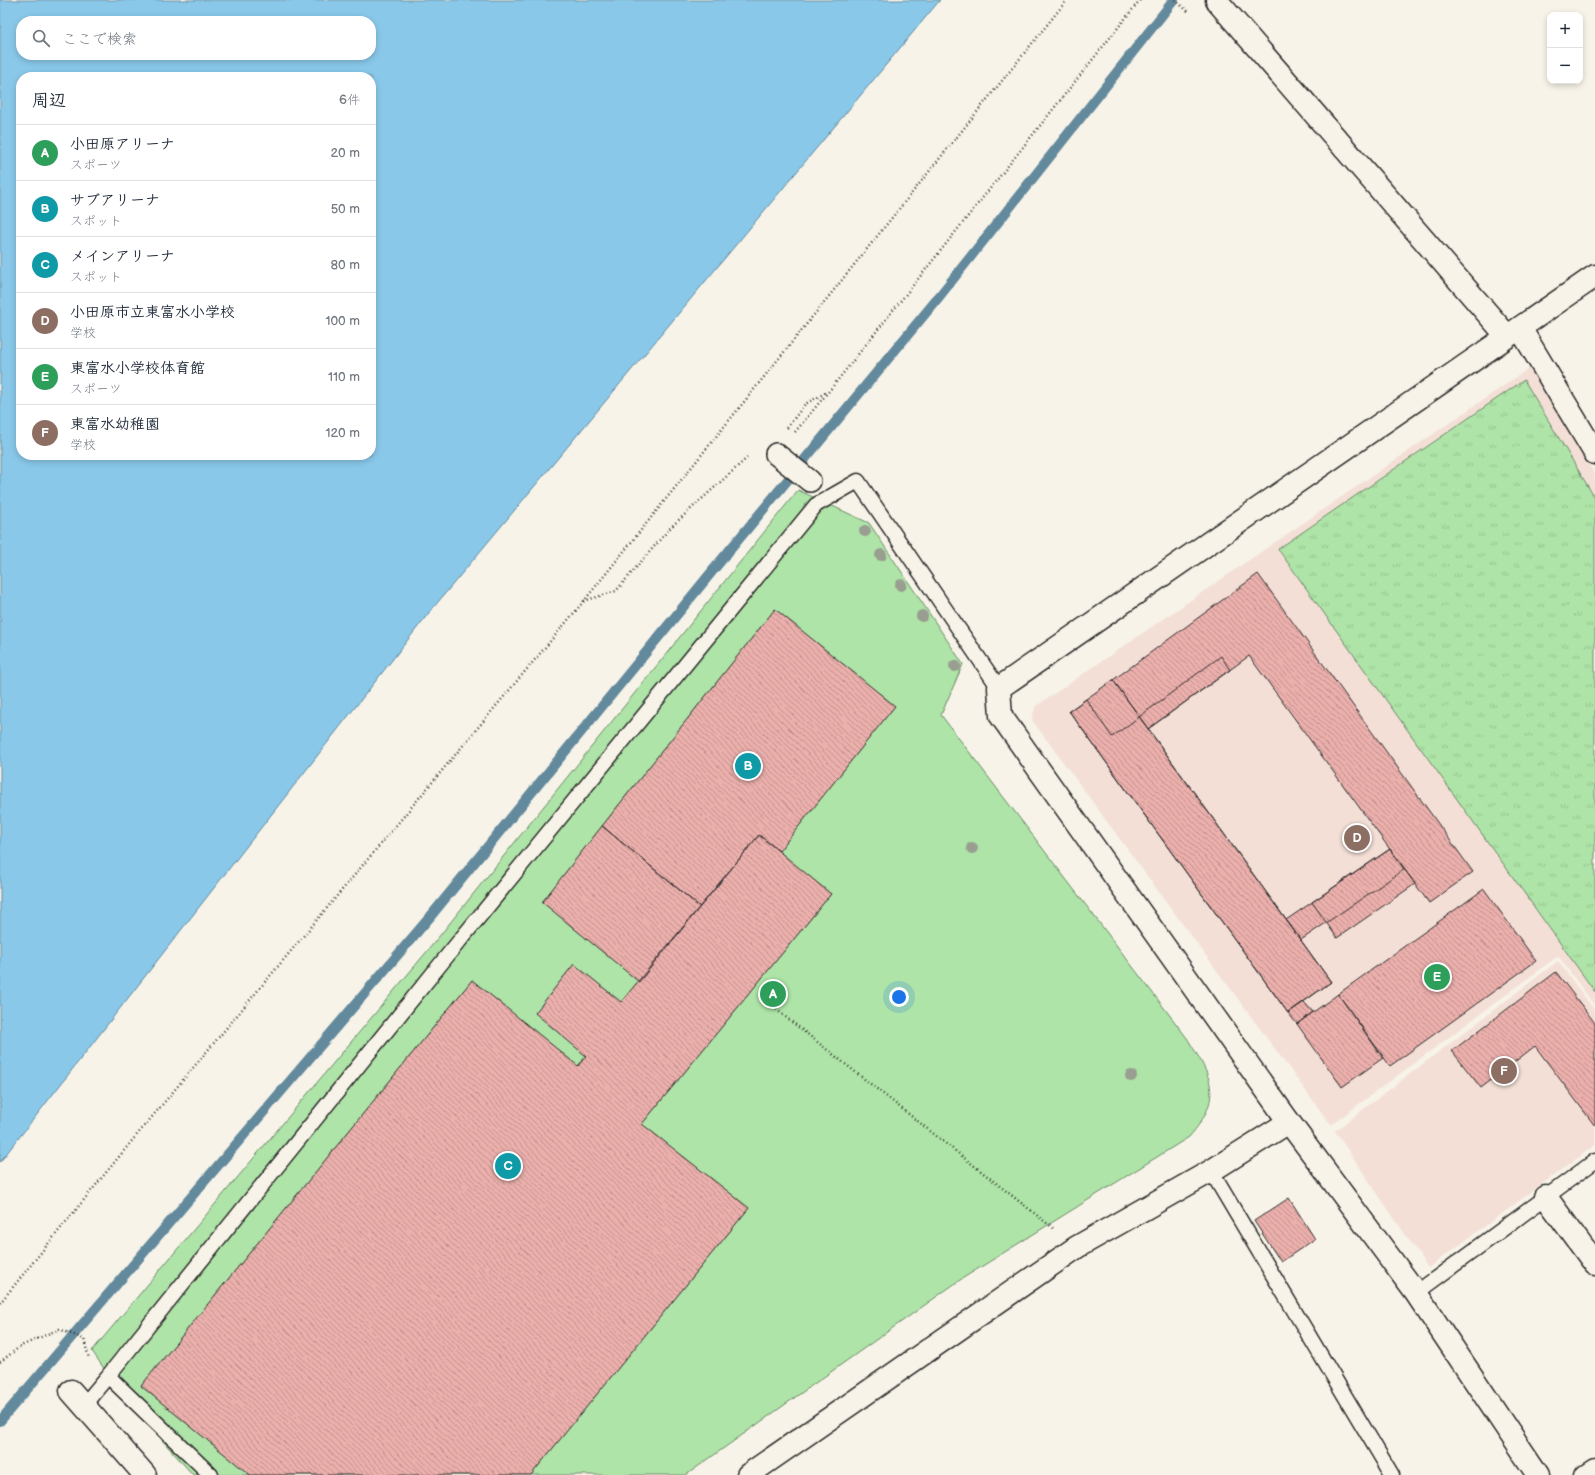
<!DOCTYPE html>
<html lang="ja">
<meta charset="utf-8">
<style>
body{margin:0;font-family:"Balsamiq Sans","Klee One",sans-serif;background:#f6f6f7;color:#1f2937}
.controls{position:absolute;right:12px;top:12px;display:grid;overflow:hidden;border-radius:8px;box-shadow:0 2px 6px #0003}
.controls button{width:36px;height:36px;display:grid;place-items:center;padding:0;border:0;border-bottom:1px solid #e0e1e3;background:#fff;color:#1f2937;font:20px sans-serif}
.you{position:absolute;left:899px;top:997px;width:14px;height:14px;margin:-10px;border:3px solid #fff;border-radius:50%;background:#1a73e8;box-shadow:0 0 0 6px #1a73e833}
.badge{display:grid;place-items:center;width:26px;height:26px;border-radius:50%;background:#1f6fb2;color:#fff;font-size:13px;font-weight:700}
.pin{position:absolute;translate:-50% -50%;border:2px solid #fff;box-shadow:0 1px 4px #0006}
.list{margin:0;padding:0;list-style:none}
h2{display:flex;justify-content:space-between;align-items:center;height:52px;margin:0;padding:0 16px;font-size:17px}
h2 small{font-size:13px;font-weight:400;color:#747a83}
.list li{display:grid;grid-template-columns:26px 1fr auto;gap:12px;align-items:center;box-sizing:border-box;height:56px;padding:0 16px;border-top:1px solid #e0e1e3}
.list b{display:block;font-size:15px;white-space:nowrap}
.list p{margin:0;font-size:13px;white-space:nowrap;color:#747a83}
.list em{font-size:13px;font-style:normal;color:#747a83}
.icon{flex:none;width:22px;height:22px;fill:none;stroke:currentColor;stroke-width:2;stroke-linecap:round;stroke-linejoin:round}
.map{position:relative;flex:none;width:1595px;height:1475px;overflow:hidden}
.search{position:absolute;background:#fff;box-shadow:0 2px 6px #0003;left:16px;top:16px;width:360px;height:44px;display:flex;align-items:center;gap:10px;box-sizing:border-box;padding:0 14px;border-radius:16px;color:#747a83;font-size:15px}
.panel{position:absolute;background:#fff;box-shadow:0 2px 6px #0003;left:16px;top:72px;width:360px;height:388px;border-radius:16px}
.map>svg:first-child{display:block}
.built{fill:#f3dfd6}
.green{fill:#aee4a7;stroke:#6c8869}
.park{fill:url(#park-tufts);stroke:#6c8869}
.water{fill:#89c8e9;stroke:#63899d;fill-rule:evenodd}
.lines{fill:none;stroke-linecap:round;stroke-linejoin:round}
.stream{stroke:#63899d;stroke-width:10}
.building{fill:url(#building-back-hatch);stroke:#2b2b2b}
.service-casing{stroke:#2b2b2b;stroke-width:17}
.pedestrian-casing{stroke:#2b2b2b;stroke-width:24}
.minor-casing{stroke:#2b2b2b;stroke-width:25}
.tertiary-casing{stroke:#2b2b2b;stroke-width:25}
.path{stroke:#2b2b2b;stroke-width:2.5;stroke-dasharray:1 3;stroke-linecap:butt}
.service{stroke:#f7f3e8;stroke-width:14}
.pedestrian{stroke:#f7f3e8;stroke-width:21}
.minor{stroke:#f7f3e8;stroke-width:22}
.tertiary{stroke:#f7f3e8;stroke-width:22}
.tree{fill:#999e91}
</style>
<div class="map">
<svg width="1595" height="1475" viewBox="0 0 1595 1475">
<defs>
<pattern id="park-tufts" width="24" height="20" patternUnits="userSpaceOnUse"><rect width="24" height="20" fill="#aee4a7"/><path d="M3 7l-1-3M5 7V3M7 7l1-3M15 17l-1-3M17 17v-4M19 17l1-3" fill="none" stroke="#96c490"/></pattern>
<pattern id="building-back-hatch" width="6" height="6" patternUnits="userSpaceOnUse"><rect width="6" height="6" fill="#ebafac"/><path d="M-1 5l2 2M0 0l6 6M5-1l2 2" fill="none" stroke="#bf8f8c"/></pattern>
</defs>
<rect width="100%" height="100%" fill="#f7f3e8"/>
<filter id="ink" filterUnits="userSpaceOnUse"><feTurbulence type="fractalNoise" baseFrequency=".025" numOctaves="2"/><feDisplacementMap in="SourceGraphic" scale="8" xChannelSelector="R" yChannelSelector="G"/><feConvolveMatrix kernelMatrix="1 2 1 2 8 2 1 2 1" color-interpolation-filters="sRGB"/></filter>
<g filter="url(#ink)">
<path class="built" d="M1531 367 1595 475V1006L1558 956 1331 1125 1032 720 1035 707Z
M1558 961 1595 1011V1145L1428 1268 1335 1131Z"/>
<path class="green" d="M798 490 869 523 963 664 941 715 1187 1038C1212 1078 1224 1097 1189 1137L960 1280 686 1475H193L122 1395 92 1351 429 949Z"/>
<path class="park" d="M1524 380 1595 498V992L1278 549Z"/>
<path class="water" d="M0 0H940L428 614 0 1162ZM21 21H371V55H21ZM21 77H371V455H21Z"/>
<g class="lines">
<path class="stream" d="M0 1421 430 917 719 563 934 303 1174 0"/>
</g>
<path class="building" d="M1258 574 1473 872 1429 903 1249 656 1148 729 1113 680Z
M775 609 895 706 779 851 759 835 700 907 602 826Z
M1221 656 1230 670 1148 729 1331 982 1288 1013 1069 711 1086 699 1112 737Z
M1113 680 1331 982 1288 1013 1069 711Z
M602 826 700 907 639 982 542 902Z
M759 835 831 894 642 1124 749 1208 531 1475H250L141 1386 472 980 578 1066 586 1056 535 1013 574 964 621 1002Z
M1390 849 1405 869 1301 940 1286 920Z
M1390 849 1415 884 1337 938 1312 902Z
M1484 889 1536 961 1390 1066 1338 994Z
M1556 972 1595 1023V1126L1535 1046 1481 1088 1452 1051Z
M1338 994 1383 1058 1342 1087 1297 1024Z
M1304 1002 1313 1012 1297 1024 1288 1013Z
M1289 1198 1315 1239 1281 1262 1254 1221Z"/>
<g class="lines">
<g class="service-casing">
<path id="service" d="M1211 1171 1392 1475
M1416 1293 1595 1161
M83 1406 108 1376
M211 1475 108 1376 443 961 816 505 858 481 999 688"/>
</g>
<g class="pedestrian-casing">
<path id="pedestrian" d="M776 454 810 481"/>
</g>
<g class="minor-casing">
<path id="minor" d="M1217 1 1507 336
M1520 328 1595 453
M1289 1122 1416 1293 1538 1475
M1546 1197 1595 1264
M1586 1475 1595 1469"/>
</g>
<g class="tertiary-casing">
<path id="tertiary" d="M71 1391 145 1475
M748 1475 1077 1247 1211 1171 1289 1122 1001 716 999 688 1595 276"/>
</g>
<path class="path" d="M1175 0 1190 13
M787 428 805 404 827 392
M795 432 829 391 1140 0
M584 601 616 591 671 527 747 458
M773 1007 1053 1228
M0 1303 131 1142 584 601 1067 0
M0 1362 21 1346 59 1329 84 1339 89 1359"/>
<use href="#service" class="service"/>
<use href="#pedestrian" class="pedestrian"/>
<use href="#minor" class="minor"/>
<use href="#tertiary" class="tertiary"/>
</g>
<g class="tree">
<circle cx="865" cy="531" r="6"/>
<circle cx="881" cy="555" r="6"/>
<circle cx="901" cy="585" r="6"/>
<circle cx="922" cy="616" r="6"/>
<circle cx="955" cy="666" r="6"/>
<circle cx="972" cy="848" r="6"/>
<circle cx="1131" cy="1076" r="6"/>
</g>
</g>
</svg>
<div class="controls">
<button>+</button>
<button>−</button>
</div>
<div class="you"></div>
<div class="pin badge" style="left:773px;top:994px;background:#2e9e5b">A</div>
<div class="pin badge" style="left:748px;top:766px;background:#0f9aa8">B</div>
<div class="pin badge" style="left:508px;top:1166px;background:#0f9aa8">C</div>
<div class="pin badge" style="left:1357px;top:838px;background:#8d6e63">D</div>
<div class="pin badge" style="left:1437px;top:977px;background:#2e9e5b">E</div>
<div class="pin badge" style="left:1504px;top:1071px;background:#8d6e63">F</div>
<div class="search"><svg class="icon" aria-label="search" viewBox="0 0 24 24"><circle cx="10" cy="10" r="6"/><path d="M15 15l6 6"/></svg>ここで検索</div>
<section class="panel">
<h2>周辺<small>6件</small></h2>
<ul class="list">
<li><span class="badge" style="background:#2e9e5b">A</span><div><b>小田原アリーナ</b><p>スポーツ</p></div><em>20 m</em></li>
<li><span class="badge" style="background:#0f9aa8">B</span><div><b>サブアリーナ</b><p>スポット</p></div><em>50 m</em></li>
<li><span class="badge" style="background:#0f9aa8">C</span><div><b>メインアリーナ</b><p>スポット</p></div><em>80 m</em></li>
<li><span class="badge" style="background:#8d6e63">D</span><div><b>小田原市立東富水小学校</b><p>学校</p></div><em>100 m</em></li>
<li><span class="badge" style="background:#2e9e5b">E</span><div><b>東富水小学校体育館</b><p>スポーツ</p></div><em>110 m</em></li>
<li><span class="badge" style="background:#8d6e63">F</span><div><b>東富水幼稚園</b><p>学校</p></div><em>120 m</em></li>
</ul>
</section>
</div>
